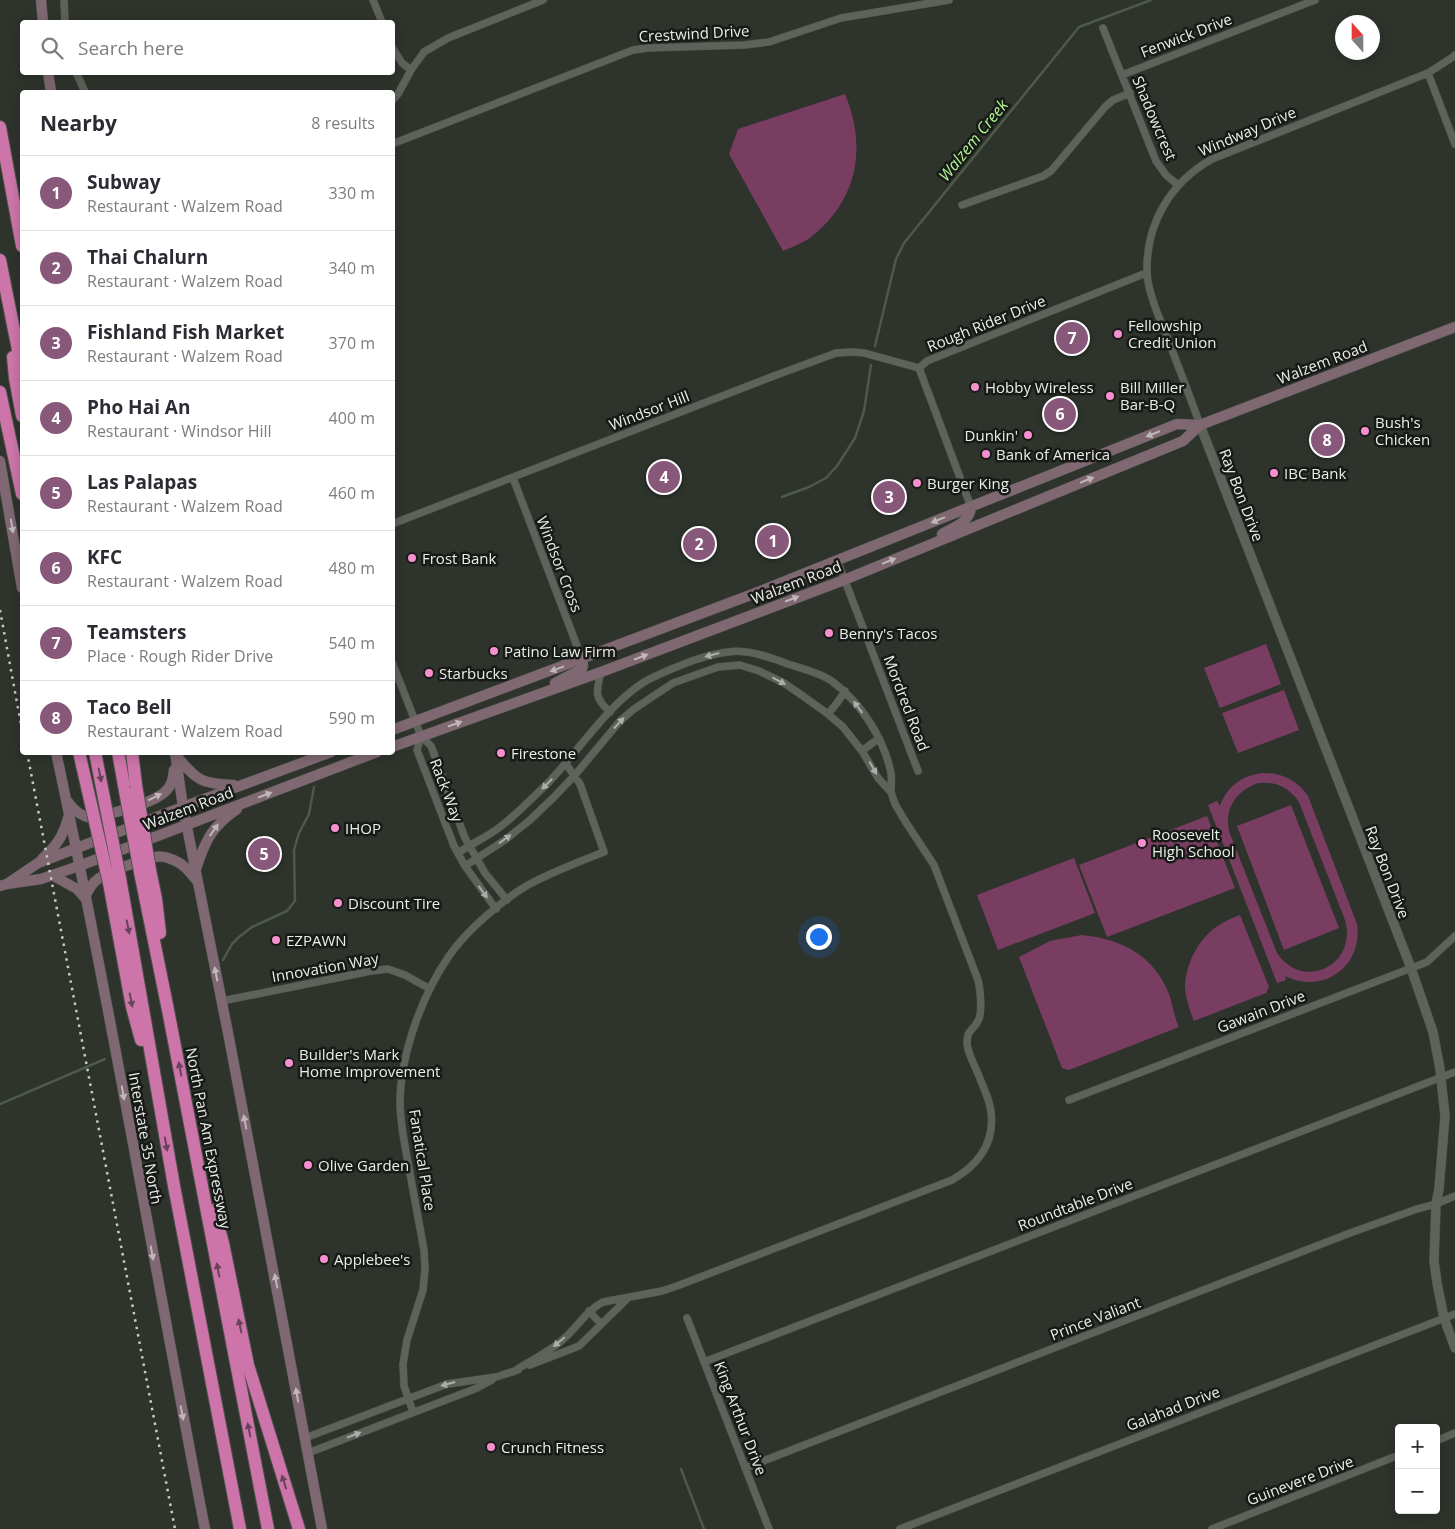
<!DOCTYPE html>
<meta charset="utf-8">
<style>
body{margin:0;font-family:"Open Sans",sans-serif;background:#f7f7f7;color:#2b2b33}
.controls{position:absolute;right:15px;bottom:15px;display:grid;overflow:hidden;border-radius:5px;box-shadow:0 2px 12px #0003}
.controls button{width:45px;height:45px;display:grid;place-items:center;padding:0;border:0;border-bottom:1px solid #e1e1e2;background:#fff;color:#2b2b33;font:25px sans-serif}
.compass{position:absolute;left:1335px;top:15px;width:45px;height:45px;border-radius:50%;background:#fff;box-shadow:0 2px 12px #0003;rotate:339deg}
.you{position:absolute;left:818px;top:936px;width:18px;height:18px;margin:-12px;border:4px solid #fff;border-radius:50%;background:#1a73e8;box-shadow:0 0 0 8px #1a73e833}
.badge{display:grid;place-items:center;width:32px;height:32px;border-radius:50%;background:#875879;color:#fff;font-size:16px;font-weight:700}
.pin{position:absolute;translate:-50% -50%;border:2px solid #fff;box-shadow:0 1px 5px #0006}
.list{margin:0;padding:0;list-style:none}
h2{display:flex;justify-content:space-between;align-items:center;height:65px;margin:0;padding:0 20px;font-size:21px}
h2 small{font-size:16px;font-weight:400;color:#7c7c81}
.list li{display:grid;grid-template-columns:32px 1fr auto;gap:15px;align-items:center;box-sizing:border-box;height:75px;padding:0 20px;border-top:1px solid #e1e1e2}
.list b{display:block;font-size:19px;white-space:nowrap}
.list p{margin:0;font-size:16px;white-space:nowrap;color:#7c7c81}
.list em{font-size:16px;font-style:normal;color:#7c7c81}
.icon{flex:none;width:28px;height:28px;fill:none;stroke:currentColor;stroke-width:2;stroke-linecap:round;stroke-linejoin:round}
.map{position:relative;flex:none;width:1455px;height:1529px;overflow:hidden}
.search{position:absolute;background:#fff;box-shadow:0 2px 12px #0003;left:20px;top:20px;width:375px;height:55px;display:flex;align-items:center;gap:12px;box-sizing:border-box;padding:0 18px;border-radius:5px;color:#7c7c81;font-size:19px}
.panel{position:absolute;background:#fff;box-shadow:0 2px 12px #0003;left:20px;top:90px;width:375px;height:665px;border-radius:5px}
.map>svg:first-child{display:block}
.green{fill:#7a3d62;fill-rule:evenodd}
.lines{fill:none;stroke-linecap:round;stroke-linejoin:round}
.stream{stroke:#4d5a49;stroke-width:2.5}
.minor-casing{stroke:#4d524b;stroke-width:8}
.tertiary-casing{stroke:#4d524b;stroke-width:10}
.secondary-casing{stroke:#4d524b;stroke-width:11}
.motorway-casing{stroke:#4d524b;stroke-width:14}
.minor{stroke:#5d625a;stroke-width:7}
.tertiary{stroke:#5d625a;stroke-width:9}
.secondary{stroke:#7f6872;stroke-width:10}
.motorway{stroke:#cd75aa;stroke-width:12}
.rail{stroke:#c7cbc5;stroke-width:2.5;stroke-dasharray:2.5 5;stroke-linecap:butt}
.motorway-bridge-casing{stroke:#4d524b;stroke-width:14;stroke-linecap:butt}
.motorway-bridge{stroke:#cd75aa;stroke-width:12}
.oneway{fill:#bfb8b9}
.oneway2{fill:#abafa9}
.oneway3{fill:#694359}
.poi-dot{fill:#f790ce;stroke:#181a17;stroke-width:2}
.labels{text-anchor:middle;dominant-baseline:central;stroke-width:5;stroke-linejoin:round;paint-order:stroke}
.street-label{font-size:15px;fill:#eaeee9;stroke:#181a17}
.poi-label{font-size:15px;fill:#eaeee9;stroke:#181a17;text-anchor:start}
.water-label{font-size:16px;font-style:italic;fill:#b0f692;stroke:#181a17}
</style>
<div class="map">
<svg width="1455" height="1529" viewBox="0 0 1455 1529">
<rect width="100%" height="100%" fill="#2e332c"/>
<path class="green" d="M845 94C867 147 858 200 811 237 803 243 792 247 783 251L729 154 738 129Z
M1266 644 1281 684 1220 708 1204 668Z
M1284 690 1299 730 1238 753 1222 713Z
M1263 773C1282 773 1297 780 1308 796L1357 924C1363 966 1324 995 1285 976L1286 980 1277 983 1208 805 1217 801 1220 806C1227 786 1243 775 1263 773ZM1258 783C1275 781 1289 787 1299 802L1345 920C1358 965 1303 992 1277 953L1230 834C1223 811 1235 791 1258 783Z
M1291 805 1339 928 1284 950 1237 826Z
M1207 816 1235 888 1107 937 1079 865Z
M1074 858 1095 913 998 950 977 895Z
M1240 915 1269 987 1266 993 1194 1021C1190 1011 1186 999 1185 988 1185 965 1198 940 1216 927 1223 922 1232 918 1240 915Z
M1082 935C1121 939 1154 955 1169 994 1173 1005 1174 1017 1179 1027L1069 1070 1062 1068 1019 957 1050 941Z"/>
<g class="lines">
<path class="stream" d="M875 346 896 259 904 243 1079 27 1151 0
M782 497 809 487 826 478 837 466 855 438 864 411 871 365
M223 960 232 944 239 937 252 927 287 911 295 901 294 850 299 833 309 814 314 787
M0 1104 105 1059
M681 1469 704 1529"/>
<g class="minor-casing">
<path id="minor" d="M64 0 65 22
M373 0 382 22
M1103 28 1156 161 1166 175 1178 185
M392 47 402 63 411 70
M76 72 85 92
M1428 73 1455 144
M1122 75 1315 0
M392 101 398 94 411 70 424 52 448 38 543 0
M392 144 633 50 648 48 744 45 769 42 841 18 949 0
M962 205 1043 176 1051 171 1105 107 1113 100 1130 93
M919 368 927 361 1146 273
M919 368 971 507
M1200 425C1189 393 1176 361 1164 329 1157 313 1147 288 1147 271 1146 223 1171 182 1212 159L1428 73 1450 59 1455 55
M513 478 582 659
M392 524 771 377 836 353 853 352 864 353 919 368
M837 560 918 771
M392 662 421 736 431 746 465 838 485 873 507 900
M601 672C596 692 594 698 610 712
M828 714 837 703 845 691
M421 736 417 750 454 846 465 866 496 909
M862 751 879 738
M458 853C471 844 487 837 500 827 516 815 530 800 545 786 578 753 604 708 644 682 658 674 674 668 689 662 733 647 745 648 788 664 803 669 821 673 833 682 862 704 884 739 891 773 892 779 891 786 891 792
M465 866 505 840 530 820 554 797 575 775 620 721 634 709 673 683 718 667 740 665 759 671 784 683 800 694 828 714 843 727 862 751 878 778 891 792 895 804 905 821 934 865 978 980C980 988 983 1013 978 1021 972 1032 967 1029 967 1044 968 1054 975 1066 979 1076 983 1087 990 1100 991 1112 995 1144 978 1165 952 1180L677 1286 662 1291 603 1302C585 1311 576 1330 560 1342 547 1353 528 1362 513 1372
M222 1001 371 971 388 969 405 975 430 989
M1069 1100 1427 962 1455 936
M589 1311 601 1324
M687 1318 769 1529
M704 1362 1455 1072
M530 1365 579 1346 628 1298
M413 1412 404 1386 403 1364 407 1340 423 1290 425 1269 424 1250C419 1223 414 1195 409 1168 405 1146 400 1124 400 1101 401 1053 422 995 449 956 466 931 502 900 528 885 552 872 578 862 604 852L580 784 566 764
M305 1438 447 1384 496 1377 518 1370
M1436 1441 1455 1433
M308 1453 477 1388 492 1380
M745 1468 1350 1233 1417 1209 1436 1204 1455 1196
M900 1529 1455 1314
M1212 1529 1399 1455"/>
</g>
<g class="tertiary-casing">
<path id="tertiary" d="M1200 425 1411 968 1433 1032 1440 1069 1445 1116 1439 1189 1436 1204 1434 1261 1437 1283 1444 1318 1455 1348"/>
</g>
<g class="secondary-casing">
<path id="secondary" d="M41 0 43 22
M48 72 51 92
M0 461 22 588
M942 534C954 527 970 522 971 507
M555 683 582 669 583 666 582 659
M392 730 753 594 1177 424 1200 425
M392 747 601 672 844 580 1183 441 1200 425 1455 327
M56 752C111 1010 155 1270 205 1529
M175 752 183 807 229 1038 322 1529
M175 754C196 780 201 784 234 785
M68 802C75 812 83 818 96 818 114 812 153 804 166 791 172 785 173 778 174 770
M42 859C56 846 63 837 68 818
M196 869C205 841 212 826 237 809
M52 875 77 889 84 897
M7 884 41 879 79 866 377 752
M0 886 7 884 38 863 183 807 331 752
M85 898C88 890 91 884 98 879 106 872 144 859 156 857 160 856 167 857 171 859 183 863 189 871 197 881"/>
</g>
<g class="motorway-casing">
<path id="motorway" d="M0 127 22 246
M0 260 22 370
M13 357 15 378 22 416
M0 392 22 494
M95 752 104 798
M118 752 125 791
M132 752 136 785
M150 870 156 899 160 933
M140 872 168 1010 268 1529
M120 878 174 1186 240 1529
M109 883 132 1007 141 1040
M214 1210 223 1243 248 1365 299 1529"/>
</g>
<use href="#minor" class="minor"/>
<use href="#tertiary" class="tertiary"/>
<use href="#secondary" class="secondary"/>
<use href="#motorway" class="motorway"/>
<path class="rail" d="M0 610 22 730
M27 752 175 1529"/>
<g class="motorway-bridge-casing">
<path id="motorway-bridge" d="M79 752 109 883
M136 785 150 870
M125 791 140 872
M104 798 120 878"/>
</g>
<use href="#motorway-bridge" class="motorway-bridge"/>
</g>
<defs><path id="oneway-solid" d="M-6-.8H1V-3.2L6.5 0L1 3.2V.8H-6Z" transform="scale(1.25)"/></defs>
<g class="oneway">
<use href="#oneway-solid" transform="translate(1153 434) rotate(158)"/>
<use href="#oneway-solid" transform="translate(1087 480) rotate(-22)"/>
<use href="#oneway-solid" transform="translate(938 520) rotate(158)"/>
<use href="#oneway-solid" transform="translate(12 526) rotate(80)"/>
<use href="#oneway-solid" transform="translate(889 561) rotate(-22)"/>
<use href="#oneway-solid" transform="translate(792 599) rotate(-21)"/>
<use href="#oneway-solid" transform="translate(641 657) rotate(-21)"/>
<use href="#oneway-solid" transform="translate(557 669) rotate(160)"/>
<use href="#oneway-solid" transform="translate(455 724) rotate(-19)"/>
<use href="#oneway-solid" transform="translate(265 795) rotate(-21)"/>
<use href="#oneway-solid" transform="translate(155 797) rotate(-27)"/>
<use href="#oneway-solid" transform="translate(214 830) rotate(-55)"/>
<use href="#oneway-solid" transform="translate(216 974) rotate(-101)"/>
<use href="#oneway-solid" transform="translate(123 1093) rotate(80)"/>
<use href="#oneway-solid" transform="translate(245 1122) rotate(-101)"/>
<use href="#oneway-solid" transform="translate(152 1253) rotate(80)"/>
<use href="#oneway-solid" transform="translate(276 1281) rotate(-101)"/>
<use href="#oneway-solid" transform="translate(297 1395) rotate(-100)"/>
<use href="#oneway-solid" transform="translate(182 1413) rotate(79)"/>
</g>
<g class="oneway2">
<use href="#oneway-solid" transform="translate(712 655) rotate(165)"/>
<use href="#oneway-solid" transform="translate(779 681) rotate(28)"/>
<use href="#oneway-solid" transform="translate(858 707) rotate(-126)"/>
<use href="#oneway-solid" transform="translate(619 723) rotate(-47)"/>
<use href="#oneway-solid" transform="translate(873 768) rotate(61)"/>
<use href="#oneway-solid" transform="translate(547 784) rotate(135)"/>
<use href="#oneway-solid" transform="translate(505 839) rotate(-36)"/>
<use href="#oneway-solid" transform="translate(483 892) rotate(54)"/>
<use href="#oneway-solid" transform="translate(559 1342) rotate(141)"/>
<use href="#oneway-solid" transform="translate(448 1384) rotate(165)"/>
<use href="#oneway-solid" transform="translate(354 1435) rotate(-21)"/>
</g>
<g class="oneway3">
<use href="#oneway-solid" transform="translate(100 775) rotate(79)"/>
<use href="#oneway-solid" transform="translate(128 927) rotate(79)"/>
<use href="#oneway-solid" transform="translate(131 1000) rotate(79)"/>
<use href="#oneway-solid" transform="translate(180 1069) rotate(-101)"/>
<use href="#oneway-solid" transform="translate(166 1144) rotate(80)"/>
<use href="#oneway-solid" transform="translate(218 1270) rotate(-101)"/>
<use href="#oneway-solid" transform="translate(240 1326) rotate(-102)"/>
<use href="#oneway-solid" transform="translate(249 1430) rotate(-101)"/>
<use href="#oneway-solid" transform="translate(284 1482) rotate(-107)"/>
</g>
<g class="poi-dot">
<circle cx="1118" cy="334" r="5"/>
<circle cx="975" cy="387" r="5"/>
<circle cx="1110" cy="396" r="5"/>
<circle cx="1365" cy="431" r="5"/>
<circle cx="1028" cy="435" r="5"/>
<circle cx="986" cy="454" r="5"/>
<circle cx="1274" cy="473" r="5"/>
<circle cx="917" cy="483" r="5"/>
<circle cx="412" cy="558" r="5"/>
<circle cx="829" cy="633" r="5"/>
<circle cx="494" cy="651" r="5"/>
<circle cx="429" cy="673" r="5"/>
<circle cx="501" cy="753" r="5"/>
<circle cx="335" cy="828" r="5"/>
<circle cx="1142" cy="843" r="5"/>
<circle cx="338" cy="903" r="5"/>
<circle cx="276" cy="940" r="5"/>
<circle cx="289" cy="1063" r="5"/>
<circle cx="308" cy="1165" r="5"/>
<circle cx="324" cy="1259" r="5"/>
<circle cx="491" cy="1447" r="5"/>
</g>
<g class="labels">
<g class="street-label">
<text transform="translate(694 33) rotate(-3)">Crestwind Drive</text>
<text transform="translate(1186 35) rotate(-21)">Fenwick Drive</text>
<text transform="translate(1155 118) rotate(67)">Shadowcrest</text>
<text transform="translate(1247 131) rotate(-23)">Windway Drive</text>
<text transform="translate(986 323) rotate(-22)">Rough Rider Drive</text>
<text transform="translate(1322 362) rotate(-21)">Walzem Road</text>
<text transform="translate(649 410) rotate(-21)">Windsor Hill</text>
<text transform="translate(1242 495) rotate(69)">Ray Bon Drive</text>
<text transform="translate(560 564) rotate(69)">Windsor Cross</text>
<text transform="translate(796 582) rotate(-21)">Walzem Road</text>
<text transform="translate(907 703) rotate(69)">Mordred Road</text>
<text transform="translate(447 790) rotate(69)">Rack Way</text>
<text transform="translate(188 808) rotate(-21)">Walzem Road</text>
<text transform="translate(1388 872) rotate(69)">Ray Bon Drive</text>
<text transform="translate(325 967) rotate(-10)">Innovation Way</text>
<text transform="translate(1261 1011) rotate(-21)">Gawain Drive</text>
<text transform="translate(146 1138) rotate(80)">Interstate 35 North</text>
<text transform="translate(209 1138) rotate(79)">North Pan Am Expressway</text>
<text transform="translate(423 1160) rotate(81)">Fanatical Place</text>
<text transform="translate(1075 1204) rotate(-21)">Roundtable Drive</text>
<text transform="translate(1095 1318) rotate(-21)">Prince Valiant</text>
<text transform="translate(1173 1408) rotate(-21)">Galahad Drive</text>
<text transform="translate(741 1418) rotate(69)">King Arthur Drive</text>
<text transform="translate(1300 1480) rotate(-21)">Guinevere Drive</text>
</g>
<g class="poi-label">
<text x="1128" y="325">Fellowship<tspan x="1128" dy="17">Credit Union</tspan></text>
<text x="985" y="387">Hobby Wireless</text>
<text x="1120" y="387">Bill Miller<tspan x="1120" dy="17">Bar-B-Q</tspan></text>
<text x="1375" y="422">Bush's<tspan x="1375" dy="17">Chicken</tspan></text>
<text x="1018" y="435" text-anchor="end">Dunkin'</text>
<text x="996" y="454">Bank of America</text>
<text x="1284" y="473">IBC Bank</text>
<text x="927" y="483">Burger King</text>
<text x="422" y="558">Frost Bank</text>
<text x="839" y="633">Benny's Tacos</text>
<text x="504" y="651">Patino Law Firm</text>
<text x="439" y="673">Starbucks</text>
<text x="511" y="753">Firestone</text>
<text x="345" y="828">IHOP</text>
<text x="1152" y="834">Roosevelt<tspan x="1152" dy="17">High School</tspan></text>
<text x="348" y="903">Discount Tire</text>
<text x="286" y="940">EZPAWN</text>
<text x="299" y="1054">Builder's Mark<tspan x="299" dy="17">Home Improvement</tspan></text>
<text x="318" y="1165">Olive Garden</text>
<text x="334" y="1259">Applebee's</text>
<text x="501" y="1447">Crunch Fitness</text>
</g>
<g class="water-label">
<text transform="translate(973 140) rotate(-51)">Walzem Creek</text>
</g>
</g>
</svg>
<div class="controls">
<button>+</button>
<button>−</button>
</div>
<svg class="compass" viewBox="-18 -18 36 36"><path d="M0-13l5 13h-10z" fill="#e53935"/><path d="M0 13l5-13h-10z" fill="#7c7c81"/></svg>
<div class="you"></div>
<div class="pin badge" style="left:773px;top:541px">1</div>
<div class="pin badge" style="left:699px;top:544px">2</div>
<div class="pin badge" style="left:889px;top:497px">3</div>
<div class="pin badge" style="left:664px;top:477px">4</div>
<div class="pin badge" style="left:264px;top:854px">5</div>
<div class="pin badge" style="left:1060px;top:414px">6</div>
<div class="pin badge" style="left:1072px;top:338px">7</div>
<div class="pin badge" style="left:1327px;top:440px">8</div>
<div class="search"><svg class="icon" aria-label="search" viewBox="0 0 24 24"><circle cx="10" cy="10" r="6"/><path d="M15 15l6 6"/></svg>Search here</div>
<section class="panel">
<h2>Nearby<small>8 results</small></h2>
<ul class="list">
<li><span class="badge">1</span><div><b>Subway</b><p>Restaurant · Walzem Road</p></div><em>330 m</em></li>
<li><span class="badge">2</span><div><b>Thai Chalurn</b><p>Restaurant · Walzem Road</p></div><em>340 m</em></li>
<li><span class="badge">3</span><div><b>Fishland Fish Market</b><p>Restaurant · Walzem Road</p></div><em>370 m</em></li>
<li><span class="badge">4</span><div><b>Pho Hai An</b><p>Restaurant · Windsor Hill</p></div><em>400 m</em></li>
<li><span class="badge">5</span><div><b>Las Palapas</b><p>Restaurant · Walzem Road</p></div><em>460 m</em></li>
<li><span class="badge">6</span><div><b>KFC</b><p>Restaurant · Walzem Road</p></div><em>480 m</em></li>
<li><span class="badge">7</span><div><b>Teamsters</b><p>Place · Rough Rider Drive</p></div><em>540 m</em></li>
<li><span class="badge">8</span><div><b>Taco Bell</b><p>Restaurant · Walzem Road</p></div><em>590 m</em></li>
</ul>
</section>
</div>
